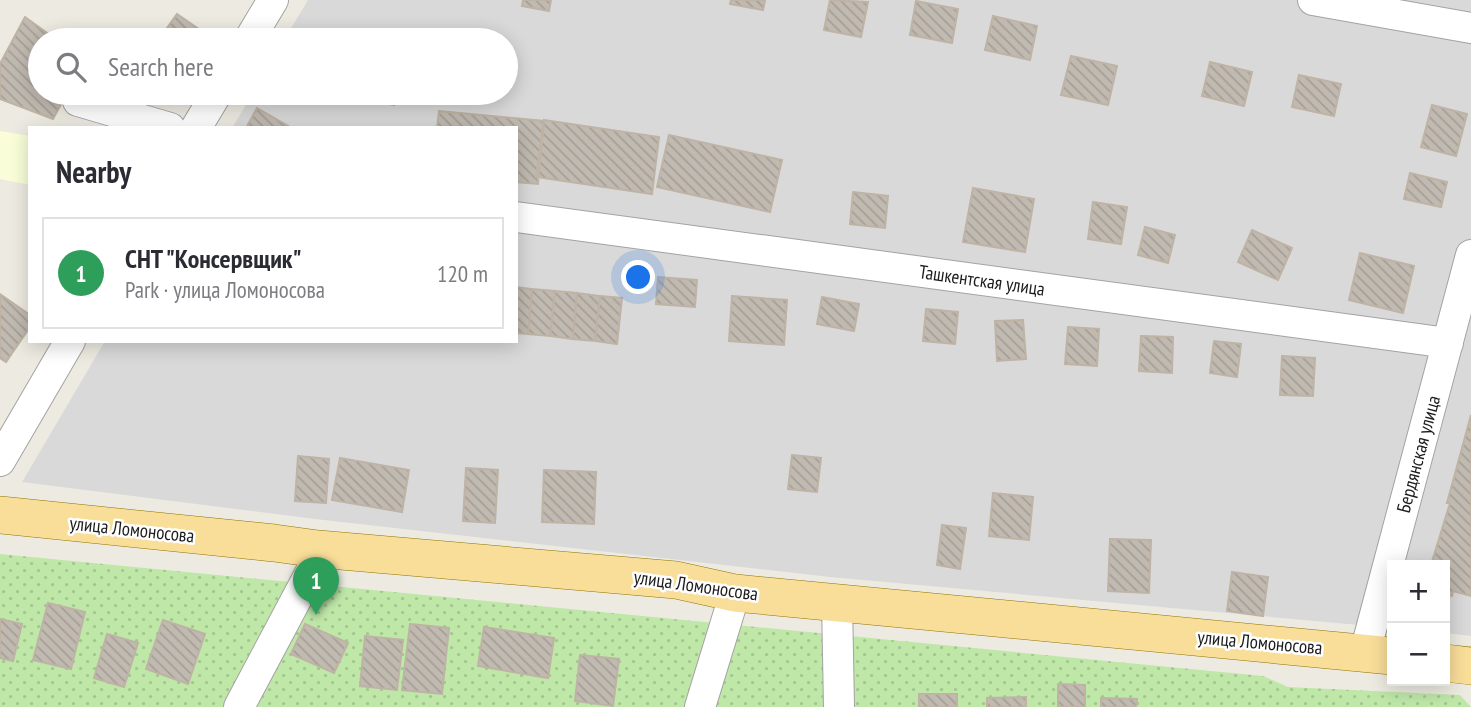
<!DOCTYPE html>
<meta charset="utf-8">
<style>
body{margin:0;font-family:"PT Sans Narrow",sans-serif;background:#f2f2f3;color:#2b2b33}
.controls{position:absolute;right:21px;bottom:21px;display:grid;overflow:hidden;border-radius:0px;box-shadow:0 4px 18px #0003}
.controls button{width:63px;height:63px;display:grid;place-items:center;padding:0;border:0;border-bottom:2px solid #e1e1e2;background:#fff;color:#2b2b33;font:35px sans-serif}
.you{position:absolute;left:639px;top:278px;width:24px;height:24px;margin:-18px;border:5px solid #fff;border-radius:50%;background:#1a73e8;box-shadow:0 0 0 10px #1a73e833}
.badge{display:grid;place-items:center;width:46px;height:46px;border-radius:50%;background:#0f766e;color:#fff;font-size:23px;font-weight:700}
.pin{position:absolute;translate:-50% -58px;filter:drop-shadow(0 2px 4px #0008)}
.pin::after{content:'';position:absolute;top:37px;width:24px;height:21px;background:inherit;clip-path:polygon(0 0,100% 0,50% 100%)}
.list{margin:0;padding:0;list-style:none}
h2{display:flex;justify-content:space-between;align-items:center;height:91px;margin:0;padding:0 28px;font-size:30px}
h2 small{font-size:23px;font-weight:400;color:#7c7c81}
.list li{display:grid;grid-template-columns:46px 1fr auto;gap:21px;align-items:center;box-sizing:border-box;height:112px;margin:0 14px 14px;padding:0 14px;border:2px solid #e1e1e2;border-radius:0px}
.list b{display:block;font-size:26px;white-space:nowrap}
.list p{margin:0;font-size:23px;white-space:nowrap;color:#7c7c81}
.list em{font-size:23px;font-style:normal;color:#7c7c81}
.icon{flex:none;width:38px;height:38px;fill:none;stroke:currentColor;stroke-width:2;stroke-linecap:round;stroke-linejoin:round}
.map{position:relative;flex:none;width:1471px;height:707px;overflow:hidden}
.search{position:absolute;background:#fff;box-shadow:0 4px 18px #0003;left:28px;top:28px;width:490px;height:77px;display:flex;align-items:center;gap:18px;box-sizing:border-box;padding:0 24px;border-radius:38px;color:#7c7c81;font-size:26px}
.panel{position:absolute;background:#fff;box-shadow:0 4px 18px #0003;left:28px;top:126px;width:490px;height:217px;border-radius:0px}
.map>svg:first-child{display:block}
.residential{fill:#dad9d9}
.education{fill:#f9fed9}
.garden{fill:url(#garden-dots)}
.building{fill:url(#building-back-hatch);stroke:#beb3a4;stroke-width:2}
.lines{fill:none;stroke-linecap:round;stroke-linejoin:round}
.minor-casing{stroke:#a3a3a3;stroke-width:32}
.major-casing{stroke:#907504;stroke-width:38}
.minor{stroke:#fff;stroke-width:30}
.major{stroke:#f9de9a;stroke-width:37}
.labels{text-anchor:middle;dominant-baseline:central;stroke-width:5;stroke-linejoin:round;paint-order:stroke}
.street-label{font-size:19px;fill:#1c1c1c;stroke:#fff}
</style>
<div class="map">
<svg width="1471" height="707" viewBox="0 0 1471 707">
<defs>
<pattern id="garden-dots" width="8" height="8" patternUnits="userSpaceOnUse" patternTransform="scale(1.75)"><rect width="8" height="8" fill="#bee7a8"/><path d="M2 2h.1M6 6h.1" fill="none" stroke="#a3c690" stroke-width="1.8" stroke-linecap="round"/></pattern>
<pattern id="building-back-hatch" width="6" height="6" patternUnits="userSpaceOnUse" patternTransform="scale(1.75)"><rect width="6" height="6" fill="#c1bab1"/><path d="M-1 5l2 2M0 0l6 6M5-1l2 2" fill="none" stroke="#a59f98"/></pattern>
</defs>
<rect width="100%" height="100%" fill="#edebe1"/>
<path class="residential" d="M308 0H1471V636L1445 633V565H1392V628L830 577 315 519 22 482 105 341H516V128H232L253 93H506V40H284Z"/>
<path class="education" d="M0 131 30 136V185L0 179Z"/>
<path class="garden" d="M0 554 1263 676 1288 687 1460 695 1471 707H0Z"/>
<path class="building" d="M523 0H551L549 11 522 6Z
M731 0H765L763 10 730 4Z
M830 0 868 2 861 37 824 30Z
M916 1 958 9 952 43 910 35Z
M177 14 215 40H164L160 38Z
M993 16 1037 26 1030 60 985 50Z
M25 17 57 40H40V93H67L53 119 0 99V64Z
M1071 56 1117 66 1108 105 1061 95Z
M1210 62 1252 72 1244 106 1202 96Z
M1299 75 1341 84 1334 116 1292 107Z
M359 93H396L394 105 358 97Z
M1432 105 1467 114 1456 156 1421 147Z
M257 108 288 126 287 128H246Z
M439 111 544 121 538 184 516 182V128H437Z
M544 120 659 137 652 194 536 177Z
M669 135 782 160 770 212 657 187Z
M1410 173 1447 182 1441 207 1404 199Z
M973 188 1034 199 1025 252 963 242Z
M853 192 888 196 885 228 850 224Z
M1093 202 1127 207 1121 244 1088 239Z
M1145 227 1175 235 1168 263 1138 255Z
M1252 230 1292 248 1278 280 1238 262Z
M1360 253 1414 266 1403 313 1349 300Z
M658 277 697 280 695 307 656 304Z
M516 287 532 289 528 334 516 333Z
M532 289 555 291 550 336 528 334Z
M555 291 577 293 573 339 550 336Z
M577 293 600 296 595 341 573 339Z
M0 294 30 315V327L6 362 0 358Z
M600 296 622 298 617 344 595 341Z
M732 296 787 300 784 345 729 341Z
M822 297 859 304 854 331 817 324Z
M926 309 958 312 955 344 923 341Z
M1023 320 1026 359 997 361 995 321Z
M1068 327 1099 329 1097 366 1065 364Z
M1141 336 1173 337 1172 373 1139 371Z
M1214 341 1241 344 1237 377 1210 373Z
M1282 356 1315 358 1313 396 1280 395Z
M1471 415V596L1453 591 1452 596 1445 594V565H1431L1450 503H1447Z
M792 455 821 458 817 492 788 489Z
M298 456 329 459 326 503 295 501Z
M340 458 409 470 402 512 332 500Z
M466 468 498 470 495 523 463 521Z
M544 470 596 472 594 524 542 522Z
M993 493 1033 497 1029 540 989 536Z
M942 525 966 528 960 569 937 565Z
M1110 539 1151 540 1149 593 1108 591Z
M1232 572 1268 577 1263 616 1227 611Z
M48 603 85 612 71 669 33 660Z
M0 619 22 624 13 661 0 658Z
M163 620 205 634 188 684 146 669Z
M305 624 348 643 334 673 291 654Z
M410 624 449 628 442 694 402 690Z
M484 627 554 638 548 678 478 666Z
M107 634 138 643 124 687 94 678Z
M365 636 403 640 397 690 360 686Z
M580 655 619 659 613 706 575 701Z
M1058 684 1085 685V707H1058Z
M919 694H957V707H919Z
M1026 697V707H987V698Z
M1101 698 1137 699 1136 707H1101Z"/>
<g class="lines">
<g class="minor-casing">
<path id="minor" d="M1313 0 1471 28
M249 40 273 0
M78 101 170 128
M196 128 217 93
M516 217 1448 343
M0 461 70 341
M837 601 839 707
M1365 652 1471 255
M239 707 323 549
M700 707 735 593"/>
</g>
<g class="major-casing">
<path id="major" d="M0 515 274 543 318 549 676 580 735 593 1392 656
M1445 663 1471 666"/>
</g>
<use href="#minor" class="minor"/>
<use href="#major" class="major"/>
</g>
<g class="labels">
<g class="street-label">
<text transform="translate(982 280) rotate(8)">Ташкентская улица</text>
<text transform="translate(1418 454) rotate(-75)">Бердянская улица</text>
<text transform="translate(132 529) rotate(6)">улица Ломоносова</text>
<text transform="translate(696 585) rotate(8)">улица Ломоносова</text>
<text transform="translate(1260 642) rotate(5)">улица Ломоносова</text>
</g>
</g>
</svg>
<div class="controls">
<button>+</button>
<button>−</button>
</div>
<div class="you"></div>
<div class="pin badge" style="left:316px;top:615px;background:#2e9e5b">1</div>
<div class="search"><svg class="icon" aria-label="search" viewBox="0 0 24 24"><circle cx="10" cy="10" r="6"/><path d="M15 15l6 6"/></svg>Search here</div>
<section class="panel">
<h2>Nearby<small></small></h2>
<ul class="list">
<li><span class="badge" style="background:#2e9e5b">1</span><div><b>СНТ &quot;Консервщик&quot;</b><p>Park · улица Ломоносова</p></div><em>120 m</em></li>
</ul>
</section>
</div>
